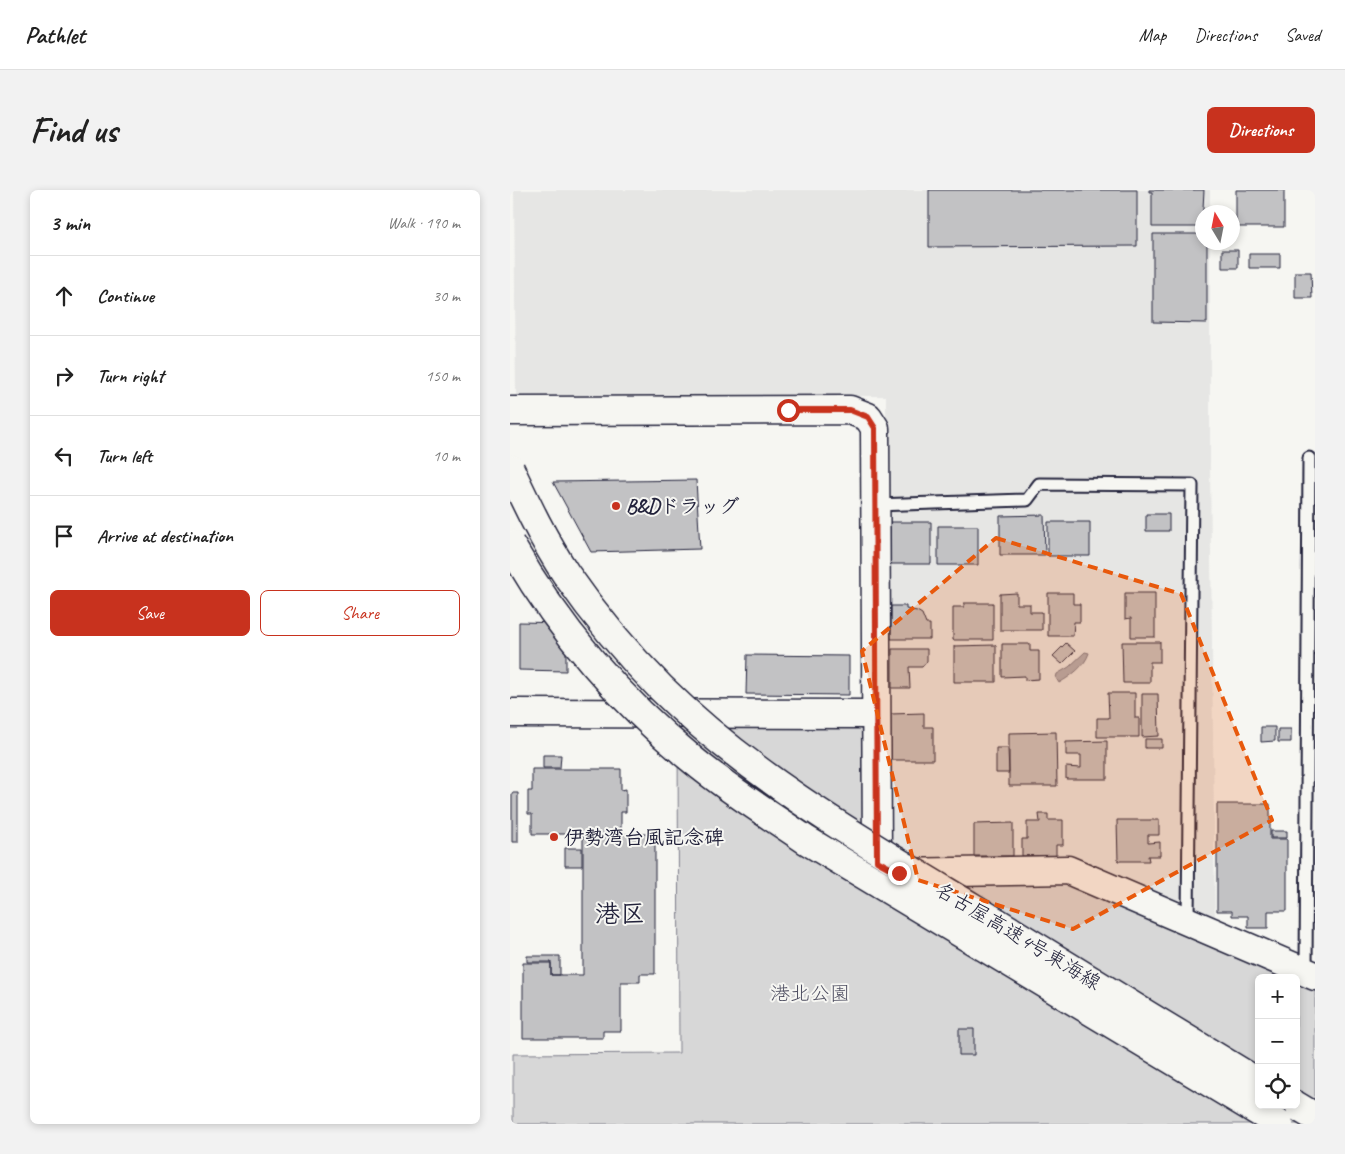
<!DOCTYPE html>
<meta charset="utf-8">
<style>
body{margin:0;font-family:Caveat,"Klee One",sans-serif;background:#f2f2f2;color:#222}
.controls{position:absolute;right:15px;bottom:15px;display:grid;overflow:hidden;border-radius:8px;box-shadow:0 2px 8px #0003}
.controls button{width:45px;height:45px;display:grid;place-items:center;padding:0;border:0;border-bottom:1px solid #e0e0e0;background:#fff;color:#222;font:25px sans-serif}
.compass{position:absolute;left:685px;top:15px;width:45px;height:45px;border-radius:50%;background:#fff;box-shadow:0 2px 8px #0003;rotate:350deg}
.stop{position:absolute;width:15px;height:15px;margin:-11px;border:4px solid #c8321e;border-radius:50%;background:#fff}
.stop.end{background:#c8321e;border-color:#fff;box-shadow:0 1px 5px #0008}
.list{margin:0;padding:0;list-style:none}
h2{display:flex;justify-content:space-between;align-items:center;height:65px;margin:0;padding:0 20px;font-size:21px}
h2 small{font-size:16px;font-weight:400;color:#767676}
.list li{display:grid;grid-template-columns:32px 1fr auto;gap:15px;align-items:center;box-sizing:border-box;height:80px;padding:0 20px;border-top:1px solid #e0e0e0}
.list b{display:block;font-size:19px;white-space:nowrap}
.list em{font-size:16px;font-style:normal;color:#767676}
.actions{display:flex;gap:10px;padding:15px 20px}
.actions a{flex:1;padding:11px 0;border:1px solid #c8321e;border-radius:8px;text-align:center;font-size:18px;color:#c8321e}
.actions .main{background:#c8321e;color:#fff}
.icon{flex:none;width:28px;height:28px;fill:none;stroke:currentColor;stroke-width:2;stroke-linecap:round;stroke-linejoin:round}
.map{position:relative;flex:none;width:805px;height:934px;overflow:hidden;border-radius:8px}
header{display:flex;align-items:center;gap:30px;box-sizing:border-box;height:70px;padding:0 25px;background:#fff;border-bottom:1px solid #e0e0e0}
header strong{font-size:24px}
nav{display:flex;gap:28px;margin-inline-start:auto;font-size:18px}
.intro{display:flex;align-items:center;justify-content:space-between;box-sizing:border-box;height:120px;padding:0 30px}
h1{margin:0;font-size:35px}
.button{padding:12px 22px;border-radius:8px;background:#c8321e;color:#fff;font-size:18px;font-weight:700}
main{display:flex;gap:30px;padding:0 30px}
aside{flex:1;background:#fff;border-radius:8px;box-shadow:0 2px 8px #0003}
.map>svg:first-child{display:block}
.built{fill:#e6e6e4}
.green{fill:#d7d7d7;stroke:#7c7c89}
.water{fill:#adadb3;stroke:#757583}
.building{fill:#c2c2c4;stroke:#22223b}
.lines{fill:none;stroke-linecap:round;stroke-linejoin:round}
.service-casing{stroke:#22223b;stroke-width:15}
.tertiary-casing{stroke:#22223b;stroke-width:31}
.motorway-casing{stroke:#22223b;stroke-width:31}
.service{stroke:#f6f6f2;stroke-width:11}
.tertiary{stroke:#f6f6f2;stroke-width:28}
.motorway{stroke:#f6f6f2;stroke-width:28}
.motorway-bridge-casing{stroke:#22223b;stroke-width:31;stroke-linecap:butt}
.motorway-bridge{stroke:#f6f6f2;stroke-width:28}
.route{stroke:#c8321e;stroke-width:6}
.marked{fill:#e8590c;fill-opacity:0.2;stroke:#e8590c;stroke-width:4;stroke-dasharray:10 6;stroke-linejoin:round}
.poi-dot{fill:#c8321e;stroke:#f6f6f2;stroke-width:2}
.labels{text-anchor:middle;dominant-baseline:central;stroke-width:4;stroke-linejoin:round;paint-order:stroke}
.poi-label{font-size:20px;font-weight:bold;fill:#22223b;stroke:#f6f6f2;text-anchor:start}
.street-label{font-size:20px;fill:#22223b;stroke:#f6f6f2}
.park-label{font-size:20px;fill:#4f4f62;stroke:#f6f6f2}
.district-label{font-size:25px;font-weight:bold;fill:#22223b;stroke:#f6f6f2}
</style>
<header>
<strong>Pathlet</strong>
<nav><a>Map</a><a>Directions</a><a>Saved</a></nav>
</header>
<div class="intro"><h1>Find us</h1><a class="button">Directions</a></div>
<main>
<aside>
<h2>3 min<small>Walk · 190 m</small></h2>
<ul class="list">
<li><svg class="icon" aria-label="ahead" viewBox="0 0 24 24"><path d="M12 20V5M6 11l6-6 6 6"/></svg><div><b>Continue</b></div><em>30 m</em></li>
<li><svg class="icon" aria-label="right" viewBox="0 0 24 24"><path d="M7 20v-9h11M14 6l5 5-5 5"/></svg><div><b>Turn right</b></div><em>150 m</em></li>
<li><svg class="icon" aria-label="left" viewBox="0 0 24 24"><path d="M17 20v-9H6M10 6l-5 5 5 5"/></svg><div><b>Turn left</b></div><em>10 m</em></li>
<li><svg class="icon" aria-label="arrive" viewBox="0 0 24 24"><path d="M6 21V4h12l-3 4 3 4H6"/></svg><div><b>Arrive at destination</b></div></li>
</ul>
<div class="actions"><a class="main">Save</a><a>Share</a></div>
</aside>
<div class="map">
<svg width="805" height="934" viewBox="0 0 805 934">
<rect width="100%" height="100%" fill="#f6f6f2"/>
<filter id="ink" filterUnits="userSpaceOnUse"><feTurbulence type="fractalNoise" baseFrequency=".02" numOctaves="2"/><feDisplacementMap in="SourceGraphic" scale="10" xChannelSelector="R" yChannelSelector="G"/><feConvolveMatrix kernelMatrix="1 2 1 2 8 2 1 2 1" color-interpolation-filters="sRGB"/></filter>
<g filter="url(#ink)">
<path class="built" d="M4 0H700V22H692V52L700 53V272L705 731 392 671 378 660 376 206 6 207Z"/>
<path class="green" d="M349 537 353 542 356 681 557 692 781 788H749V915H786V790L796 794 805 801V934H3V864L169 863 168 538Z"/>
<path class="water" d="M575 462 579 463C575 476 561 486 549 493L546 488 547 484 559 477Z"/>
<path class="building" d="M419 0H627V56L419 57Z
M639 0H694L692 37H642V2H639Z
M726 0H774V37H726Z
M643 44H692V52H697V133L643 132Z
M712 60H728V78H712Z
M739 64H770V78H739Z
M785 82H801L802 108H785Z
M186 290 190 359 81 362 43 292Z
M636 324H659V341H636Z
M534 325 535 365H490V326Z
M380 332H421V374H380Z
M538 332H580V366H538Z
M428 336H468V375H428Z
M507 403V414H520V422H532V440H490V404Z
M538 403H563V414H570V432H564L563 446H538Z
M615 403H645V447H621V428L615 429Z
M454 413H483V450H443V417H454Z
M381 416H396V419L407 421 412 424 416 434H420V449H381Z
M9 432 56 433V481L9 480Z
M612 452H650V472H640V493H613Z
M556 453 565 461 552 474 543 466Z
M492 454H520V461H529V489L515 490V486L492 487Z
M486 455V492H444V456Z
M382 459H417V471L412 477H399L400 498H382Z
M237 465 339 466V505L236 504Z
M598 503H625V528H629V547H587V528H599Z
M632 504H648L649 546 632 547Z
M414 523V537H423V570H380V524Z
M751 537H765V551L751 552Z
M768 539H781V552H768Z
M546 542 547 596H499V543Z
M635 549H652V558H635Z
M597 551V589H556V577L571 578V565H556V552Z
M486 558H498L499 583H486Z
M33 565H51L50 578H33Z
M22 579H111V600L116 599V622H111V644H145V784H130V792H111V841H93V848H13V773H41V785H73V644H22V624H18V601H22Z
M2 603H8V652H2Z
M707 614H760V649H777V721H758V738H738V726H722V721H707Z
M529 624H538V630H553V655H546V666H512V649H517V632H530Z
M607 630H649V645H638V653L650 652V666H638L639 671H608Z
M503 633V666H464V634Z
M761 641H777V648H761Z
M55 658H72V676H55Z
M17 766H50V785H41V772H17Z
M449 839H464V865H449Z"/>
<g class="lines">
<g class="service-casing">
<path id="service" d="M365 315 517 310 529 294 682 295 678 730
M796 781 799 268"/>
</g>
<g class="tertiary-casing">
<path id="tertiary" d="M0 221 340 220 358 227 365 238 367 671 389 683 558 680 805 786
M0 523 366 524"/>
</g>
<g class="motorway-casing">
<path id="motorway" d="M785 915 805 927"/>
</g>
<use href="#service" class="service"/>
<use href="#tertiary" class="tertiary"/>
<use href="#motorway" class="motorway"/>
<g class="motorway-bridge-casing">
<path id="motorway-bridge" d="M0 279C17 315 34 351 56 384 83 423 117 464 151 498 241 587 354 652 462 717 557 776 653 835 749 893
M0 354C47 437 109 510 184 571 219 600 258 624 296 650L769 934"/>
</g>
<use href="#motorway-bridge" class="motorway-bridge"/>
</g>
</g>
<g class="lines" filter="url(#ink)">
<path class="route" d="M278 220H340L358 227 365 238 367 671 389 683"/>
</g>
<path class="marked" d="M486 348 671 404 762 630 563 739 408 690 352 461Z"/>
<g class="poi-dot">
<circle cx="106" cy="316" r="5"/>
<circle cx="44" cy="647" r="5"/>
</g>
<g class="labels">
<g class="poi-label">
<text x="116" y="316">B&amp;Dドラッグ</text>
<text x="54" y="647">伊勢湾台風記念碑</text>
</g>
<g class="street-label">
<text transform="translate(508 746) rotate(31)">名古屋高速4号東海線</text>
</g>
<g class="park-label">
<text x="300" y="803">港北公園</text>
</g>
<g class="district-label">
<text x="110" y="724">港区</text>
</g>
</g>
</svg>
<div class="controls">
<button>+</button>
<button>−</button>
<button><svg class="icon" aria-label="locate" viewBox="0 0 24 24"><circle cx="12" cy="12" r="6"/><path d="M12 2v4M12 18v4M2 12h4M18 12h4"/></svg></button>
</div>
<svg class="compass" viewBox="-18 -18 36 36"><path d="M0-13l5 13h-10z" fill="#e53935"/><path d="M0 13l5-13h-10z" fill="#767676"/></svg>
<div class="stop" style="left:278px;top:220px"></div>
<div class="stop end" style="left:389px;top:683px"></div>
</div>
</main>
